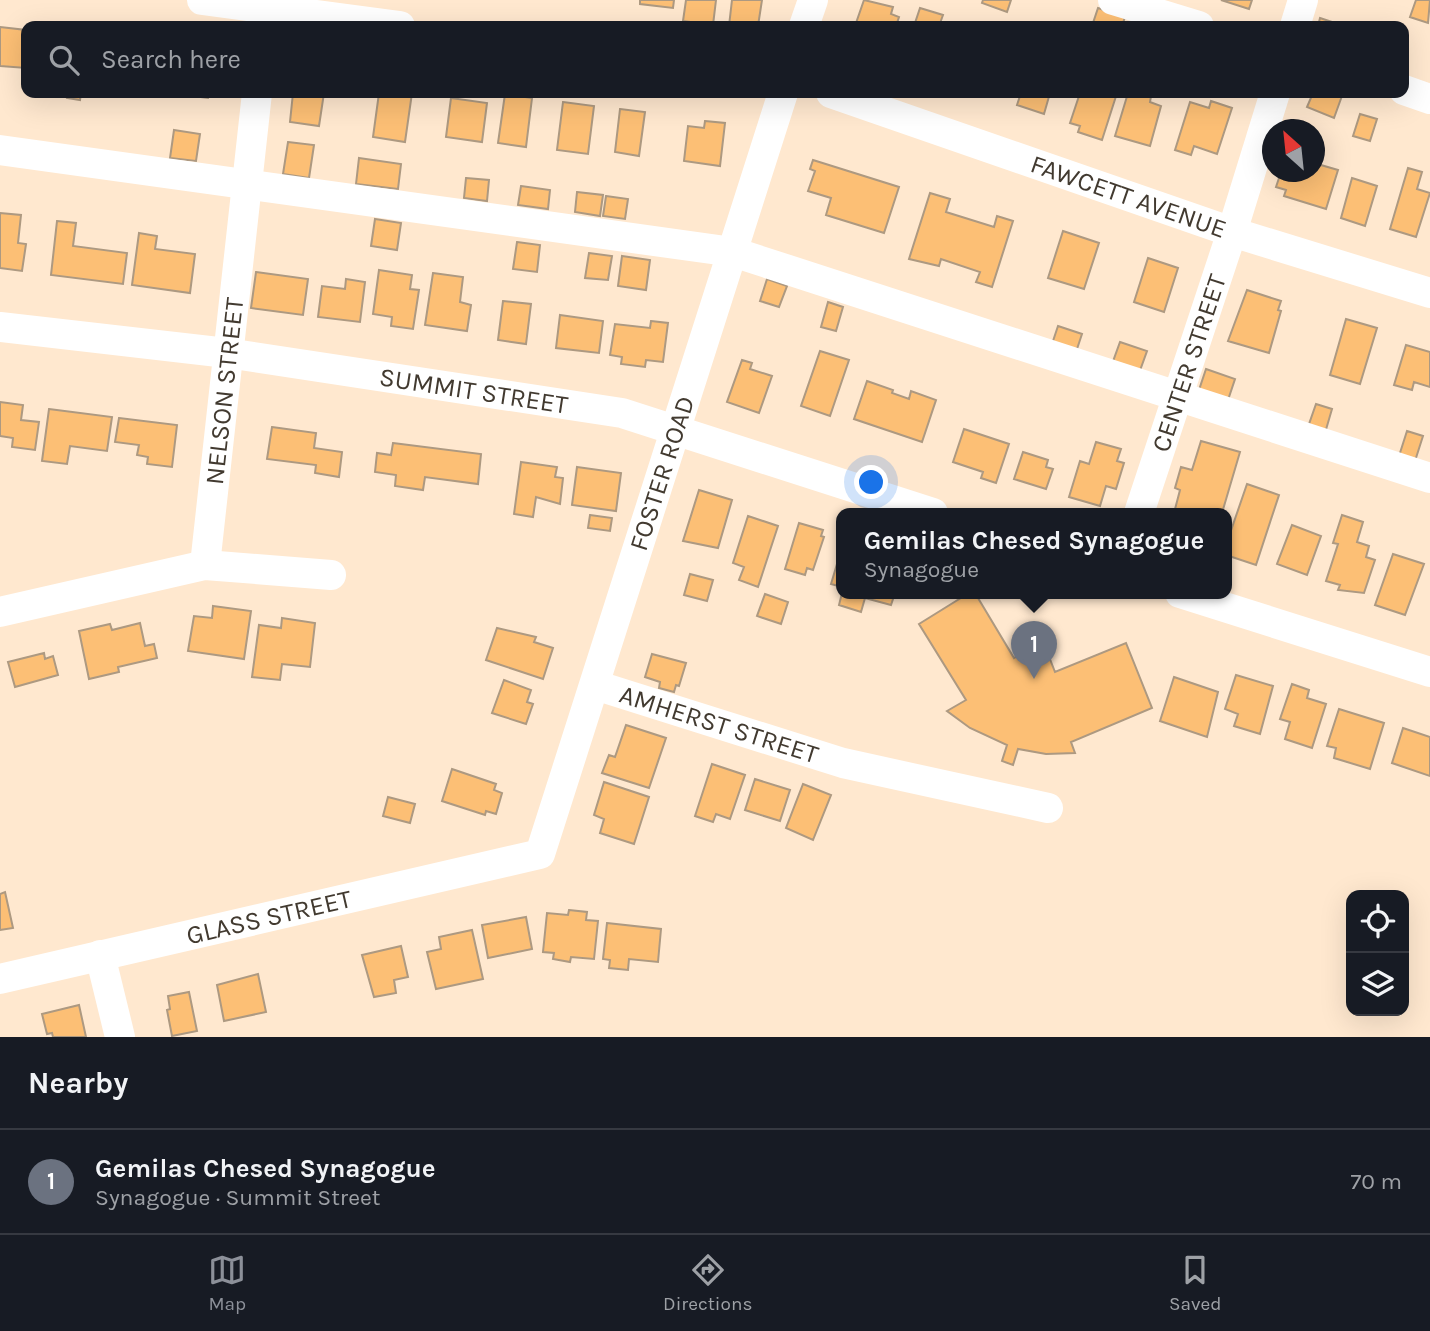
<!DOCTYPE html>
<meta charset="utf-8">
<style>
body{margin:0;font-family:Karla,sans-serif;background:#20242c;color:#f1f3f6}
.controls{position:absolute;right:21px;bottom:21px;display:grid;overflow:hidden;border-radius:14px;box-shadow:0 7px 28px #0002}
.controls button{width:63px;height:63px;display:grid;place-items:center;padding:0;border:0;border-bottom:2px solid #363941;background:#171b24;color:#f1f3f6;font:35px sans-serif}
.compass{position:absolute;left:1262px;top:119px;width:63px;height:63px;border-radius:50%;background:#171b24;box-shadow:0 7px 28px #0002;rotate:333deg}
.you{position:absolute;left:872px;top:483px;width:24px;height:24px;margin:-18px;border:5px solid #fff;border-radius:50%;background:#1a73e8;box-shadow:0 0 0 10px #1a73e833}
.badge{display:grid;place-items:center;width:46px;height:46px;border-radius:50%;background:#8c9099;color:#fff;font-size:23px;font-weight:700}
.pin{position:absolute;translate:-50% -58px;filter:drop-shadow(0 2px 4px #0008)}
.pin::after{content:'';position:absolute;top:37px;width:24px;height:21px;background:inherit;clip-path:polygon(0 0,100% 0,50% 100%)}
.popup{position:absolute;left:836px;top:508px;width:396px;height:91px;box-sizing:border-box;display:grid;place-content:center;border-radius:14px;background:#171b24;filter:drop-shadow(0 2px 5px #0005);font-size:23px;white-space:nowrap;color:#9ea1a6}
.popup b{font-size:26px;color:#f1f3f6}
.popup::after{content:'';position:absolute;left:50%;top:100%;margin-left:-14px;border:14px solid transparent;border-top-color:#171b24}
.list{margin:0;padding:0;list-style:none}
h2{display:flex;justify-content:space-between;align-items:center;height:91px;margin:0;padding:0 28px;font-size:30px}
h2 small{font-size:23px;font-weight:400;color:#9ea1a6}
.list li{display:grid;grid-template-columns:46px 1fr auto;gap:21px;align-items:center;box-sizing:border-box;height:105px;padding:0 28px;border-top:2px solid #363941}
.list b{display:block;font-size:26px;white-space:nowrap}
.list p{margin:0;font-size:23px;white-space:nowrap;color:#9ea1a6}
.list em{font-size:23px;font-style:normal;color:#9ea1a6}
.icon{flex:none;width:38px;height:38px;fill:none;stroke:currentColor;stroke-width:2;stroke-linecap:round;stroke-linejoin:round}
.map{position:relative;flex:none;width:1430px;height:1037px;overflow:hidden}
.search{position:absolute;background:#171b24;box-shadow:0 7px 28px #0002;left:21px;right:21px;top:21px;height:77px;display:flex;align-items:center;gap:18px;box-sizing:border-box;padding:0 24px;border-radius:14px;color:#9ea1a6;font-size:26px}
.sheet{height:196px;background:#171b24}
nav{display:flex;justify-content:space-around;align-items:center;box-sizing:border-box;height:98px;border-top:2px solid #363941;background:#171b24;font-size:19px;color:#9ea1a6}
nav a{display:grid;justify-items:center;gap:4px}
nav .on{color:#8c9099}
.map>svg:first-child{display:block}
.building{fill:#fcbf75;stroke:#ad9981;stroke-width:2}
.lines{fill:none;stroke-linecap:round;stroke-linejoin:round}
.minor{stroke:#fff;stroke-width:30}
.labels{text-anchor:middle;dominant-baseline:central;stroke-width:5;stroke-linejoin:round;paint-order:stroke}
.street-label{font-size:26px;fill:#423a30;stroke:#fff}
</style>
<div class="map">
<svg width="1430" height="1037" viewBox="0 0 1430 1037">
<rect width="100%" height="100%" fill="#ffe8cf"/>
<path class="building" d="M640 0H674L673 8 640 4Z
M686 0H716L713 25 683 21Z
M732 0H762L758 26H729Z
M864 0 893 7 891 14 899 17 896 26H855Z
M983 0H1011L1007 12 982 3Z
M1221 0H1252L1249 9Z
M1416 0H1430L1428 23 1410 17Z
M920 8 943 15 939 26H914Z
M1098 8 1125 17 1122 26H1092Z
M1320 18 1344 26H1318Z
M0 27 26 30V68L0 66Z
M68 93H81L80 100 67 98Z
M167 93H209L208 98Z
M293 93H324L319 126 290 122Z
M379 93H412L405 142 373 137Z
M1021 93H1050L1044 114 1017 105Z
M1080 93H1117L1102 140 1078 132 1080 126 1070 123Z
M1128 93 1151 96 1150 102 1161 106 1150 146 1115 136Z
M1313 93H1343L1334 118 1307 107Z
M505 94 532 98 526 147 498 143Z
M451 98 487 103 482 142 446 137Z
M1211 101 1232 108 1217 154 1194 146 1191 155 1175 150 1190 102 1209 108Z
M563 102 594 106 588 154 557 150Z
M620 109 645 112 639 156 615 152Z
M1360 114 1377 119 1370 141 1353 136Z
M705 121 725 123 720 166 684 161 688 126 704 128Z
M174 130 200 134 196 161 170 158Z
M288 142 314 145 309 178 283 174Z
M359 158 401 164 398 189 356 184Z
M813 160 899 187 884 233 826 215 831 198 808 191 815 171 810 169Z
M1314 163 1338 170 1326 209 1284 196 1286 190 1276 187 1281 172H1314Z
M1408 168 1422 172 1417 189 1430 193 1416 237 1390 229Z
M466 178 489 180 487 201 464 198Z
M1352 178 1377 186 1365 226 1341 218Z
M521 186 550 190 548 209 518 205Z
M577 192 603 195 600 216 575 212Z
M930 193 950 199 946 212 994 227 997 216 1013 221 992 287 976 282 980 272 941 259 939 266 909 259Z
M606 196 628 199 625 219 603 216Z
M0 213 21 215 18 243 26 244 22 271 0 268Z
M375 219 401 223 397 250 371 246Z
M57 221 76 223 73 246 127 253 123 284 51 275Z
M1063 231 1099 243 1084 289 1048 278Z
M139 233 157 236 155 249 195 254 190 293 132 285Z
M517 242 540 245 537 272 513 269Z
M589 253 612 256 608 280 585 278Z
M622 256 650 260 646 290 618 286Z
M1148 258 1178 268 1164 312 1134 302Z
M379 270 412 275 410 289 419 290 413 329 391 326 392 317 373 314Z
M256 272 308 279 303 315 251 308Z
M433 273 463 277 460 302 471 305 467 331 425 325Z
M346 279 365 282 360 322 318 317 322 286 345 289Z
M767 279 787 286 779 307 760 301Z
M1247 290 1281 301 1278 310 1281 311 1269 353 1228 341Z
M503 301 531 304 526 344 498 340Z
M828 302 843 307 836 331 821 327Z
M560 315 603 321 599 353 556 348Z
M1346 319 1377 328 1360 384 1330 375Z
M651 321 668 323 663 362 646 360 645 367 621 364 622 357 610 355 615 324 650 328Z
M1058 326 1082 334 1075 355 1051 347Z
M1120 342 1147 351 1138 376 1111 367Z
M1406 345 1430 352V387L1414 382 1412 390 1394 385Z
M820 351 849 360 830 416 801 406Z
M742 360 752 363 750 369 772 376 759 413 727 402Z
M1206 369 1235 379 1227 403 1198 393Z
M867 381 893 390 892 393 909 399 911 391 936 400 922 442 854 419Z
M0 402 23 405 21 420 39 422 35 450 12 447 13 438 0 436Z
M1316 404 1332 409 1325 433 1308 427Z
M49 409 112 417 107 451 70 446 67 464 42 461Z
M119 418 177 425 172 467 147 464 148 457 137 455 139 445 115 442Z
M272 427 316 433 314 448 342 452 339 477 315 473 316 465 267 459Z
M964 429 1009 444 996 483 981 478 983 472 953 462Z
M1407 431 1423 436 1415 461 1399 456Z
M1201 441 1240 452 1222 513H1174L1180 490 1175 488 1181 467 1192 470Z
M1096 442 1121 449 1117 461 1124 463 1116 489 1106 486 1100 506 1069 497 1080 461 1089 464Z
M393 443 481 454 478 484 425 477 423 490 395 486 396 475 375 472 377 453 391 455Z
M1023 452 1048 460 1046 467 1053 469 1046 489 1014 479Z
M521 462 557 467 555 477 563 478 560 504 536 497 533 517 514 514Z
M577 467 621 473 616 511 572 505Z
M1247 484 1279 495 1256 565 1226 555V545Z
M699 490 732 500 718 548 683 541Z
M590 515 612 518 610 531 588 528Z
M1342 515 1363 522 1357 542 1369 546 1366 557 1375 560 1364 593 1338 590 1340 585 1326 581 1338 544 1333 543Z
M748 516 778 526 758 587 739 580 744 567 733 563Z
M799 523 823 530 821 536 824 537 813 570 807 568 805 575 785 569Z
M1292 525 1321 536 1307 575 1277 564Z
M840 554 842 555V587L831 584Z
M1393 554 1424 564 1405 615 1375 605Z
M690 574 713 580 707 601 684 595Z
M842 593H895L891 605 865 598 861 612 839 605Z
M969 593H975L1014 658 1027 650 1032 637 1052 644 1048 654 1055 672 1126 643 1152 708 1071 742 1075 753 1046 754 1018 749 1013 765 1002 761 1007 745 970 728 947 711 966 700 919 624Z
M765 594 788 602 781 624 757 616Z
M213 606 251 611 244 659 188 651 194 616 212 618Z
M282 618 315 623 310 667 282 664 280 680 252 677 259 625 281 628Z
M140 623 145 646 154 644 157 658 118 667 119 672 89 679 79 631 110 624 112 630Z
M497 628 536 637 534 642 553 648 543 679 486 660Z
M44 653 45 659 53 656 58 675 15 687 8 662Z
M652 654 686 663 679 686 676 685 674 692 659 688 660 682 645 677Z
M1236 675 1273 686 1260 734 1234 726 1238 714 1225 709Z
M1174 677 1218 692 1207 737 1160 721Z
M504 680 531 690 527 702 533 704 526 724 492 713Z
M1292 684 1309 690 1307 698 1326 704 1312 748 1285 739 1290 722 1280 719Z
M1339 709 1384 723 1370 769 1334 758 1336 748 1327 746Z
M626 725 666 738 649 788 602 773 609 755 615 757Z
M1403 728 1430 737V776L1392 763Z
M712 764 745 775 730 819 716 814 713 822 695 816Z
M452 769 496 784 494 790 502 793 496 814 486 811 485 815 442 801Z
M755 779 790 790 780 821 745 810Z
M604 782 649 797 634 844 600 833 604 819 594 815Z
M803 784 831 795 813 840 786 828Z
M388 797 415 804 410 823 383 816Z
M5 892 13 928 0 930V894Z
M569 910 587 912 586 920 598 921 594 959 571 957 570 962 553 959 554 953 543 952 547 913 568 915Z
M526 917 532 949 488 958 482 925Z
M607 923 661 929 658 962 629 959 628 970 609 968 610 960 603 959Z
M472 930 483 979 436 989 427 952 441 949 439 937Z
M401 946 408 977 394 980 396 993 374 997 362 955Z
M258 974 266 1012 224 1021 217 985Z
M189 992 197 1031 172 1036 167 1010 170 1009 168 996Z
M79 1005 86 1037H53L52 1033 47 1034 42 1014Z"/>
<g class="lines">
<g class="minor">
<path d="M202 0 400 26"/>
<path d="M1113 0 1199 26"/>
<path d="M804 26 813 0"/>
<path d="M1295 26 1303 0"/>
<path d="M1404 90 1430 99"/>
<path id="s1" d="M831 93 1232 232 1430 293"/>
<path d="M0 150 733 252 1430 478"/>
<path id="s2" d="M0 327 227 353 622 413 933 513"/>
<path id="s3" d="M1139 513 1232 232 1275 93"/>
<path id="s4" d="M205 565 257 93"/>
<path d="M1180 593 1430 672"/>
<path d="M0 612 205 565 331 575"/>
<path id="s5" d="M595 685 843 763 1048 808"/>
<path d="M100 955 120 1037"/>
<path id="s6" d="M0 979 540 854 783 93"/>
</g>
</g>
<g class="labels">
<g class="street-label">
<text stroke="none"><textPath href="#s1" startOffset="315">FAWCETT AVENUE</textPath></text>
<text stroke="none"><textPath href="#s3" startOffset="158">CENTER STREET</textPath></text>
<text stroke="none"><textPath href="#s2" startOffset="478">SUMMIT STREET</textPath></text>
<text stroke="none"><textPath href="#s4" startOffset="175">NELSON STREET</textPath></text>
<text stroke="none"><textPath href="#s6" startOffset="954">FOSTER ROAD</textPath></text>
<text stroke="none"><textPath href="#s5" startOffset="130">AMHERST STREET</textPath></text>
<text stroke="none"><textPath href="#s6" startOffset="276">GLASS STREET</textPath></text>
</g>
</g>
</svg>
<div class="controls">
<button><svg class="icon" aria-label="locate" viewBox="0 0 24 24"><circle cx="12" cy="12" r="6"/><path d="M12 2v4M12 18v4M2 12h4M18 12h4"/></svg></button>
<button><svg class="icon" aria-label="layers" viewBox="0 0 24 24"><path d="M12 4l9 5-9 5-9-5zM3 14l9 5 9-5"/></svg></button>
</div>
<svg class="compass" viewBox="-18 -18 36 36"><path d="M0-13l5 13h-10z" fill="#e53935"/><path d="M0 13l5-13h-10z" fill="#9ea1a6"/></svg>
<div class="you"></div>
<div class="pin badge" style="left:1034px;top:679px;background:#6b7280">1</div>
<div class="popup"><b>Gemilas Chesed Synagogue</b>Synagogue</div>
<div class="search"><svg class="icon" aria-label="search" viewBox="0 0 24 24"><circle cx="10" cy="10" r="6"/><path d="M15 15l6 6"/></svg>Search here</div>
</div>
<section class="sheet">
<h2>Nearby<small></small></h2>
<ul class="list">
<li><span class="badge" style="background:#6b7280">1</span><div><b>Gemilas Chesed Synagogue</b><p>Synagogue · Summit Street</p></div><em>70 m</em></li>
</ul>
</section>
<nav>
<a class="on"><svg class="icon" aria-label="map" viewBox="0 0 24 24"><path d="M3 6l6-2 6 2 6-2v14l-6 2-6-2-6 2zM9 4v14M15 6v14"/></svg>Map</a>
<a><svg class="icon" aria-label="directions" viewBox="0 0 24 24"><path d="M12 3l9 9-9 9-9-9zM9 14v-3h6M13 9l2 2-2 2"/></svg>Directions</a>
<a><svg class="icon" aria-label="saved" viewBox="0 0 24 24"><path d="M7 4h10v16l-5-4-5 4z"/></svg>Saved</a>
</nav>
